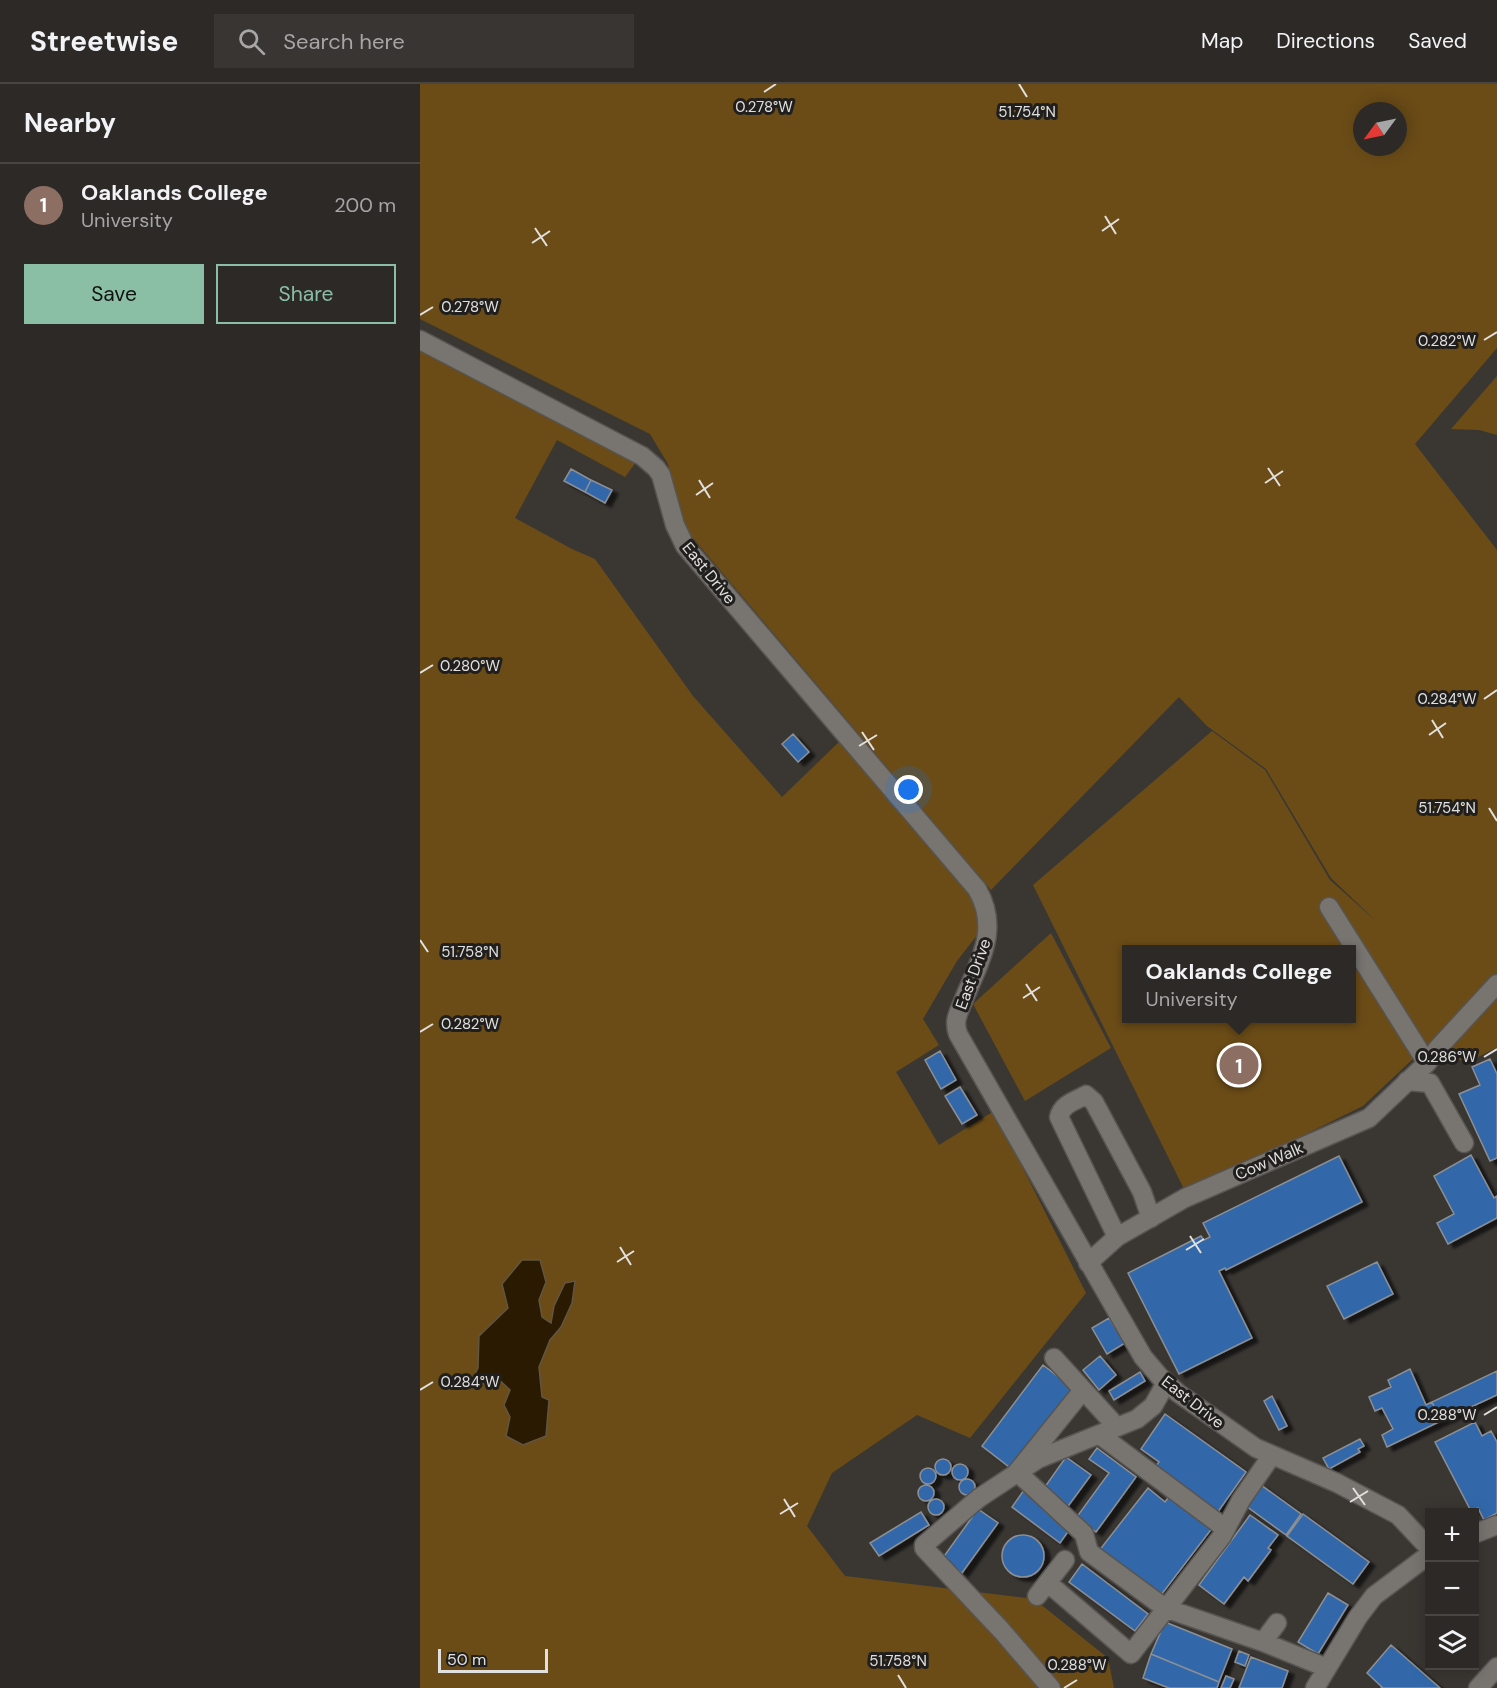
<!DOCTYPE html>
<meta charset="utf-8">
<style>
body{margin:0;font-family:"DM Sans",sans-serif;background:#383532;color:#f1f3f6}
.controls{position:absolute;right:18px;bottom:18px;display:grid;overflow:hidden;border-radius:0px;box-shadow:0 3px 15px #0003}
.controls button{width:54px;height:54px;display:grid;place-items:center;padding:0;border:0;border-bottom:2px solid #484543;background:#2c2926;color:#f1f3f6;font:30px sans-serif}
.compass{position:absolute;left:933px;top:18px;width:54px;height:54px;border-radius:50%;background:#2c2926;box-shadow:0 3px 15px #0003;rotate:237deg}
.scale{position:absolute;left:18px;bottom:15px;width:110px;box-sizing:border-box;padding-left:6px;border:3px solid #e2e0de;border-top:0;font-size:16px;line-height:21px;white-space:nowrap;color:#e2e0de;-webkit-text-stroke:4px #201f1d;paint-order:stroke}
.you{position:absolute;left:489px;top:706px;width:21px;height:21px;margin:-15px;border:4px solid #fff;border-radius:50%;background:#1a73e8;box-shadow:0 0 0 9px #1a73e833}
.badge{display:grid;place-items:center;width:39px;height:39px;border-radius:50%;background:#8abfa5;color:#fff;font-size:20px;font-weight:700}
.pin{position:absolute;translate:-50% -50%;border:3px solid #fff;box-shadow:0 2px 6px #0006}
.popup{position:absolute;left:702px;top:861px;width:234px;height:78px;box-sizing:border-box;display:grid;place-content:center;border-radius:0px;background:#2c2926;filter:drop-shadow(0 2px 4px #0005);font-size:20px;white-space:nowrap;color:#a6a6a7}
.popup b{font-size:22px;color:#f1f3f6}
.popup::after{content:'';position:absolute;left:50%;top:100%;margin-left:-12px;border:12px solid transparent;border-top-color:#2c2926}
.list{margin:0;padding:0;list-style:none}
h2{display:flex;justify-content:space-between;align-items:center;height:78px;margin:0;padding:0 24px;font-size:26px}
h2 small{font-size:20px;font-weight:400;color:#a6a6a7}
.list li{display:grid;grid-template-columns:39px 1fr auto;gap:18px;align-items:center;box-sizing:border-box;height:84px;padding:0 24px;border-top:2px solid #484543}
.list b{display:block;font-size:22px;white-space:nowrap}
.list p{margin:0;font-size:20px;white-space:nowrap;color:#a6a6a7}
.list em{font-size:20px;font-style:normal;color:#a6a6a7}
.actions{display:flex;gap:12px;padding:18px 24px}
.actions a{flex:1;padding:14px 0;border:2px solid #8abfa5;border-radius:0px;text-align:center;font-size:21px;color:#8abfa5}
.actions .main{background:#8abfa5;color:#111}
.icon{flex:none;width:33px;height:33px;fill:none;stroke:currentColor;stroke-width:2;stroke-linecap:round;stroke-linejoin:round}
.map{position:relative;flex:none;width:1077px;height:1604px;overflow:hidden}
header{display:flex;align-items:center;gap:36px;box-sizing:border-box;height:84px;padding:0 30px;background:#2c2926;border-bottom:2px solid #484543}
header strong{font-size:28px}
nav{display:flex;gap:33px;margin-inline-start:auto;font-size:21px}
.search{width:420px;height:54px;background:#383532;display:flex;align-items:center;gap:15px;box-sizing:border-box;padding:0 21px;border-radius:0px;color:#a6a6a7;font-size:22px}
main{display:flex}
aside{flex:1;background:#2c2926}
.map>svg:first-child{display:block}
.green{fill:#6b4c17;fill-rule:evenodd}
.water{fill:#2a1a01;stroke:#615543;stroke-width:1.5}
.building{fill:#3367aa;stroke:#8c9095;stroke-width:1.5;filter:url(#shadow)}
.lines{fill:none;stroke-linecap:round;stroke-linejoin:round}
.minor-casing{stroke:#575452;stroke-width:21}
.minor{stroke:#787570;stroke-width:18}
.ticks{fill:none;stroke:#e2e0de;stroke-width:2}
.labels{text-anchor:middle;dominant-baseline:central;stroke-width:6;stroke-linejoin:round;paint-order:stroke}
.street-label{font-size:16px;fill:#e2e0de;stroke:#201f1d}
.ticks-label{font-size:15px;text-anchor:middle;fill:#e2e0de;stroke:#201f1d;stroke-width:6;stroke-linejoin:round;paint-order:stroke}
</style>
<header>
<strong>Streetwise</strong>
<div class="search"><svg class="icon" aria-label="search" viewBox="0 0 24 24"><circle cx="10" cy="10" r="6"/><path d="M15 15l6 6"/></svg>Search here</div>
<nav><a>Map</a><a>Directions</a><a>Saved</a></nav>
</header>
<main>
<aside>
<h2>Nearby<small></small></h2>
<ul class="list">
<li><span class="badge" style="background:#8d6e63">1</span><div><b>Oaklands College</b><p>University</p></div><em>200 m</em></li>
</ul>
<div class="actions"><a class="main">Save</a><a>Share</a></div>
</aside>
<div class="map">
<svg width="1077" height="1604" viewBox="0 0 1077 1604">
<defs>
<filter id="shadow"><feDropShadow dx="6" dy="4" stdDeviation="1.5" flood-color="#0009"/></filter>
</defs>
<rect width="100%" height="100%" fill="#3a3733"/>
<path class="green" d="M0 0H1077V264L995 360 1077 466V892L1048 923 943 1022 766 1109 613 801 792 647 845 686 910 796 957 838 911 794 846 685 787 642 759 613 571 806 261 440 248 380 230 350 0 235ZM942 27H978V63H942ZM706 866H932V934H706Z
M0 259 219 374 205 393 137 356 95 434 152 465 175 475 273 612 362 713 419 658 556 816 561 846 537 877 503 935 519 961 476 988 519 1061 574 1027 666 1209 550 1354 497 1331 412 1389 387 1442 425 1492 614 1515 688 1574 694 1604H0Z
M1077 292V351L1059 346 1031 345Z
M631 849 691 964 605 1017 553 920Z
M1077 913V965L1076 964 1056 974 1042 977 1033 972 1029 965Z"/>
<path class="water" d="M102 1176H120L126 1198 119 1216 122 1233 131 1239 134 1222 145 1199 155 1197 152 1219 141 1243 130 1256 119 1283 122 1313 129 1316 126 1352 103 1361 86 1352 90 1333 84 1321 90 1306 73 1290 49 1301 58 1284 59 1252 88 1224 82 1200Z"/>
<path class="building" d="M151 385 171 396 165 408 144 397Z
M171 396 192 406 185 419 165 408Z
M373 650 389 668 378 678 362 660Z
M520 967 536 996 521 1005 505 976Z
M1070 975 1077 990V1074L1070 1077 1039 1010 1060 1001 1052 983Z
M540 1003 557 1031 542 1040 525 1012Z
M1051 1071 1074 1114 1077 1112V1134L1028 1160 1017 1139 1034 1130 1014 1092Z
M919 1072 942 1118 806 1186 805 1184 799 1187 832 1254 759 1290 708 1189 781 1152 784 1156 790 1153 783 1139Z
M957 1178 973 1210 924 1235 907 1202Z
M689 1234 705 1259 687 1270 672 1244Z
M680 1272 696 1291 679 1306 663 1286Z
M623 1281 654 1305 593 1386 562 1362Z
M990 1285 1006 1321 1012 1318 1021 1337 967 1363 962 1351 973 1345 962 1324 955 1327 949 1313 971 1303 968 1296Z
M1077 1287V1311L1021 1337 1012 1318Z
M720 1288 725 1297 694 1316 689 1307Z
M852 1312 867 1342 859 1346 844 1317Z
M745 1330 826 1388 795 1432 732 1387 739 1378 721 1365Z
M1055 1338 1062 1352 1071 1347 1077 1358V1429L1064 1436 1058 1424 1051 1427 1015 1358Z
M940 1355 944 1362 938 1365 940 1368 909 1385 903 1374Z
M677 1364 716 1393 676 1448 656 1434 689 1389 669 1375Z
M646 1373 671 1391 646 1425 622 1407Z
M515 1383a8 8 0 1 1 16 0a8 8 0 1 1-16 0Z
M532 1388a8 8 0 1 1 16 0a8 8 0 1 1-16 0Z
M500 1392a8 8 0 1 1 16 0a8 8 0 1 1-16 0Z
M539 1403a8 8 0 1 1 16 0a8 8 0 1 1-16 0Z
M498 1409a8 8 0 1 1 16 0a8 8 0 1 1-16 0Z
M841 1401 881 1430 866 1451 826 1422Z
M728 1404 745 1418 751 1410 793 1443 738 1515 678 1468Z
M604 1406 652 1442 640 1459 592 1423Z
M508 1423a8 8 0 1 1 16 0a8 8 0 1 1-16 0Z
M558 1425 578 1439 542 1489 522 1475Z
M501 1428 509 1441 459 1472 450 1459Z
M883 1430 949 1478 933 1500 867 1452Z
M830 1431 858 1451 848 1464 851 1466 828 1497 824 1493 804 1520 779 1501Z
M582 1472a21 21 0 1 1 42 0a21 21 0 1 1-42 0Z
M662 1480 728 1530 715 1547 649 1498Z
M908 1509 928 1521 898 1570 878 1558Z
M745 1538 812 1565 799 1598 731 1570Z
M971 1561 1020 1604H961L962 1603 947 1589Z
M819 1567 829 1571 825 1582 815 1578Z
M731 1570 799 1598 797 1604H749L723 1594Z
M831 1573 868 1587 862 1604H819Z
M806 1592 814 1595 810 1604H801Z"/>
<g class="lines">
<g class="minor-casing">
<path id="minor" d="M0 256 222 372 236 384 241 391 255 441 265 462 557 805C580 845 560 876 544 915 539 928 533 936 538 950L723 1273 740 1293 758 1309 836 1364 917 1399 978 1431 1010 1465
M909 823 1007 979
M987 997 1010 999 1044 1059
M697 1153 639 1033C642 1020 655 1017 666 1011L674 1018 722 1108 731 1134
M668 1179 697 1153 765 1114 949 1034 1007 979 1018 964 1077 900
M634 1274 697 1343
M663 1306 597 1388 664 1450 669 1468 745 1524 843 1558 857 1539
M680 1351 806 1445
M1054 1450 1077 1441
M628 1499 711 1570 802 1452 821 1416 852 1371
M617 1512 645 1476
M843 1558 907 1584
M631 1604 582 1547 504 1464V1461L559 1414 618 1375 717 1335 733 1322 746 1299
M895 1604 938 1533 954 1512 1010 1470
M1058 1604 1077 1583"/>
</g>
<use href="#minor" class="minor"/>
</g>
<path class="ticks" d="M599 0 607 13M344 8 356 0M685 132 696 150M115 144 127 162M682 147 699 135M112 159 130 147M0 231 13 223M1064 256 1077 248M848 384 860 402M279 396 290 414M845 399 863 387M276 411 293 399M0 589 13 581M1064 615 1077 606M1012 636 1023 654M442 648 454 666M1009 651 1026 639M439 662 457 651M1069 724 1077 737M0 856 8 868M606 900 617 917M603 914 620 903M0 948 13 940M1064 973 1077 965M770 1152 781 1169M200 1163 211 1181M766 1166 784 1155M197 1178 214 1167M0 1306 13 1298M1064 1331 1077 1323M933 1404 945 1421M364 1415 375 1433M930 1418 948 1407M360 1430 378 1419M478 1591 486 1604M644 1604 657 1596"/>
<g class="labels">
<g class="street-label">
<text transform="translate(289 489) rotate(51)">East Drive</text>
<text transform="translate(553 890) rotate(-70)">East Drive</text>
<text transform="translate(849 1077) rotate(-23)">Cow Walk</text>
<text transform="translate(773 1318) rotate(38)">East Drive</text>
</g>
</g>
<g class="ticks-label">
<text x="344" y="28">0.278°W</text>
<text x="607" y="33">51.754°N</text>
<text x="50" y="228">0.278°W</text>
<text x="1027" y="262">0.282°W</text>
<text x="50" y="587">0.280°W</text>
<text x="1027" y="620">0.284°W</text>
<text x="1027" y="729">51.754°N</text>
<text x="50" y="873">51.758°N</text>
<text x="50" y="945">0.282°W</text>
<text x="1027" y="978">0.286°W</text>
<text x="50" y="1303">0.284°W</text>
<text x="1027" y="1336">0.288°W</text>
<text x="478" y="1582">51.758°N</text>
<text x="657" y="1586">0.288°W</text>
</g>
</svg>
<div class="controls">
<button>+</button>
<button>−</button>
<button><svg class="icon" aria-label="layers" viewBox="0 0 24 24"><path d="M12 4l9 5-9 5-9-5zM3 14l9 5 9-5"/></svg></button>
</div>
<svg class="compass" viewBox="-18 -18 36 36"><path d="M0-13l5 13h-10z" fill="#e53935"/><path d="M0 13l5-13h-10z" fill="#a6a6a7"/></svg>
<div class="scale">50 m</div>
<div class="you"></div>
<div class="pin badge" style="left:819px;top:981px;background:#8d6e63">1</div>
<div class="popup"><b>Oaklands College</b>University</div>
</div>
</main>
